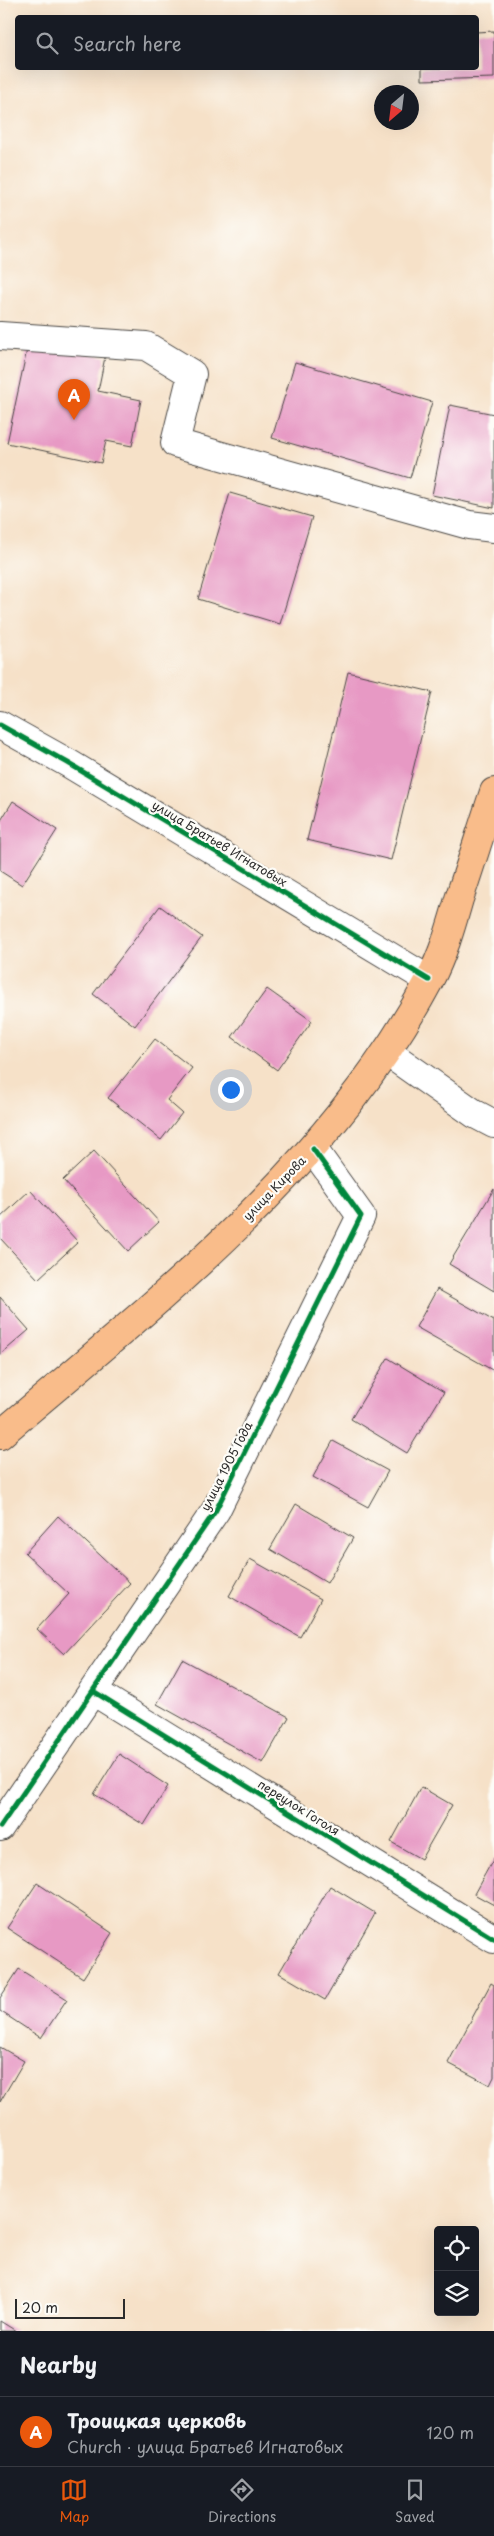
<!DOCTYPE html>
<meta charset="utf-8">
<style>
body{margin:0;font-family:"Playpen Sans",sans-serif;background:#242831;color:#f1f3f6}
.controls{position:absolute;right:15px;bottom:15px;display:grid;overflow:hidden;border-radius:5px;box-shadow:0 5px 20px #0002}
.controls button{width:45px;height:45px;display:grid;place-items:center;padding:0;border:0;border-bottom:1px solid #363941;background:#171b24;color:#f1f3f6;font:25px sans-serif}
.compass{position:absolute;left:374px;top:85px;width:45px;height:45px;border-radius:50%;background:#171b24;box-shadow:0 5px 20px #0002;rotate:208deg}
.scale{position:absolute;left:15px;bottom:12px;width:110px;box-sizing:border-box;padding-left:5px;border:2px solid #2b2b2b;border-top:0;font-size:14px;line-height:18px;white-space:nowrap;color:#2b2b2b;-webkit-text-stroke:4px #fdfcf7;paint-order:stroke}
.you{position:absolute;left:230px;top:1089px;width:18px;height:18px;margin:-12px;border:4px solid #fff;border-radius:50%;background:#1a73e8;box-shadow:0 0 0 8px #1a73e833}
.badge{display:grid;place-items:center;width:32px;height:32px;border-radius:50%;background:#ea580c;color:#fff;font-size:16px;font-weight:700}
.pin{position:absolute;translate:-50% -41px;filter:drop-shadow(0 1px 2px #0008)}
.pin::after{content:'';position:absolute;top:26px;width:18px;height:15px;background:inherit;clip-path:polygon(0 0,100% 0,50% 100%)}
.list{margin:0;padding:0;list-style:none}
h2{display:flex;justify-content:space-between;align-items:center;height:65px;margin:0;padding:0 20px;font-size:21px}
h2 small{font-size:16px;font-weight:400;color:#9ea1a6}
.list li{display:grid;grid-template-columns:32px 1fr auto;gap:15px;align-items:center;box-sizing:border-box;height:70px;padding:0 20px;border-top:1px solid #363941}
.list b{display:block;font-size:19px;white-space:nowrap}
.list p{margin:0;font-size:16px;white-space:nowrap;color:#9ea1a6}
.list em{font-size:16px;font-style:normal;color:#9ea1a6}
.icon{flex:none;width:28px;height:28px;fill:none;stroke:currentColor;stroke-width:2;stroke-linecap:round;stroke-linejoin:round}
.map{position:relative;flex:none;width:494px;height:2331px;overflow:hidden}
.search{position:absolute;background:#171b24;box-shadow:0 5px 20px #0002;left:15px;right:15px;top:15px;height:55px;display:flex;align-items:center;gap:12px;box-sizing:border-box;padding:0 18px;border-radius:5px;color:#9ea1a6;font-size:19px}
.sheet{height:135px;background:#171b24}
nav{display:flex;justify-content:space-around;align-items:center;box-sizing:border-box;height:70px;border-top:1px solid #363941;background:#171b24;font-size:14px;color:#9ea1a6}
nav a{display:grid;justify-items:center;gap:2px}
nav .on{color:#ea580c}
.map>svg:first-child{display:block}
.building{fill:#e799c4}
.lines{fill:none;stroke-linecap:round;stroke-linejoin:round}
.minor-casing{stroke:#494643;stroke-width:30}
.major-casing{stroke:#494643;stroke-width:30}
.minor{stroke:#fff;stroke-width:28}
.major{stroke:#f9bc8a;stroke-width:28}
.cycleway-casing{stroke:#fdfcf7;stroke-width:8}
.cycleway{stroke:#00873e;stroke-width:5}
.labels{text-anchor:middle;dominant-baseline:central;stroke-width:4.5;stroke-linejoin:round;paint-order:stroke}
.street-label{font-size:12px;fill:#2b2b2b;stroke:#fdfcf7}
</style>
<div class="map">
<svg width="494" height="2331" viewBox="0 0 494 2331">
<rect width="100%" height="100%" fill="#fdfcf7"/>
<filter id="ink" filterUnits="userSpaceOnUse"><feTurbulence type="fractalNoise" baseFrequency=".02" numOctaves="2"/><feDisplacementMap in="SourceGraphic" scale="10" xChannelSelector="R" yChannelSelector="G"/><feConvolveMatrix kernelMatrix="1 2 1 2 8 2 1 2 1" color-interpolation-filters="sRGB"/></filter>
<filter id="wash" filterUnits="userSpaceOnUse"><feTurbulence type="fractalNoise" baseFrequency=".0096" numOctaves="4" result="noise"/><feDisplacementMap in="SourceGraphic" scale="20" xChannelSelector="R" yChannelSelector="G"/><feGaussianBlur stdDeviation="1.12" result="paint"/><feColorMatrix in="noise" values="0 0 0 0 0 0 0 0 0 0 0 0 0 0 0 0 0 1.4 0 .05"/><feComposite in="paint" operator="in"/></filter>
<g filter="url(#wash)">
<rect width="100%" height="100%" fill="#f6e1c8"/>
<g id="blocks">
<path class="building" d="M494 31V78L422 80V68H476V32Z
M29 340 105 357 98 391 141 400 132 446 106 441 101 463 7 443Z
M295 362 432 402 410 478 272 438Z
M450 405 494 414V508L432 495Z
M230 493 312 517 280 624 198 599Z
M348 672 432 692 391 860 307 840Z
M13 801 57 830 22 885 0 871V822Z
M160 906 202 937 135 1026 93 994Z
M267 989 312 1021 277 1070 232 1037Z
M155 1039 192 1068 167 1100 182 1113 161 1140 108 1098Z
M94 1151 159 1222 128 1251 63 1180Z
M494 1189V1291L449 1264Z
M30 1190 78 1242 38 1279 0 1238V1218Z
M437 1289 494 1321V1371L416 1327Z
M0 1297 29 1330 0 1355Z
M388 1358 444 1392 407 1453 351 1419Z
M333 1441 388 1471 368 1507 313 1477Z
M296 1504 353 1538 327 1583 270 1549Z
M58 1516 130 1583 64 1654 37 1629 69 1594 25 1553Z
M250 1559 321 1599 300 1637 229 1596Z
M182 1659 289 1717 263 1763 157 1704Z
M119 1754 168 1786 144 1825 94 1794Z
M421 1787 452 1805 421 1859 391 1842Z
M494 1858V1905L474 1894Z
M37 1883 112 1933 83 1978 7 1928Z
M330 1886 375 1913 325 2000 279 1973Z
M19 1969 67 1999 41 2038 0 2011V1998Z
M491 1983 494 1985V2077L490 2085 448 2063Z
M0 2047 24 2061 0 2102Z
M0 2321 16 2331H0Z"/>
</g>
</g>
<g filter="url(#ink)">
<use href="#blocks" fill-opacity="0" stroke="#494643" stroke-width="1"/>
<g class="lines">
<g class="minor-casing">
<path id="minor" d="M0 336 146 346 192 374 175 443 469 525 494 528
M0 725 68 763 429 980
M387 1052 475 1114 494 1124
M93 1691 494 1939
M0 1827 216 1510 361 1216 313 1149"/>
</g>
<g class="major-casing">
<path id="major" d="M0 1435C158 1300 329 1168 429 981 443 955 451 927 459 899 471 864 482 828 494 792"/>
</g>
<use href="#minor" class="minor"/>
<use href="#major" class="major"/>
<g class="cycleway-casing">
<path id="cycleway" d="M0 725 68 763 429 980
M93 1691 494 1939
M0 1827 216 1510 361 1216 313 1149"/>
</g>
<use href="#cycleway" class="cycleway"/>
</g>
</g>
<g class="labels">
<g class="street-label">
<text transform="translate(220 843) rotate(31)">улица Братьев Игнатовых</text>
<text transform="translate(274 1188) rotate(-46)">улица Кирова</text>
<text transform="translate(226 1466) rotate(-63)">улица 1905 Года</text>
<text transform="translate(299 1807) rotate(32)">переулок Гоголя</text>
</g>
</g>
</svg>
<div class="controls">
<button><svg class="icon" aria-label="locate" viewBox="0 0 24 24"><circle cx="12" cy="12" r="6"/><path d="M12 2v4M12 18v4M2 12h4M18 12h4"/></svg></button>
<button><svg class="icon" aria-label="layers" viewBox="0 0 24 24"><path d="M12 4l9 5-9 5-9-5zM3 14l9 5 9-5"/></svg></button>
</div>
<svg class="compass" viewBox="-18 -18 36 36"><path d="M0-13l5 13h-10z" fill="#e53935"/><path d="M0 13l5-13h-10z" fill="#9ea1a6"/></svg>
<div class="scale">20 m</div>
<div class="you"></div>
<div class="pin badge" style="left:74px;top:420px">A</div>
<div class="search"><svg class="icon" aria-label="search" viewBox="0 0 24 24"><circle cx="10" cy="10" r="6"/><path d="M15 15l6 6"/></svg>Search here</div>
</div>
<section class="sheet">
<h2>Nearby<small></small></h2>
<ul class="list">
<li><span class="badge">A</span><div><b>Троицкая церковь</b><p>Church · улица Братьев Игнатовых</p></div><em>120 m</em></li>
</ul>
</section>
<nav>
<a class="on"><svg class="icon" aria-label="map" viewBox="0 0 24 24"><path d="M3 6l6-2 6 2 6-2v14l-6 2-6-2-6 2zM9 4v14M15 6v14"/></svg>Map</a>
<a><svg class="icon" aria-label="directions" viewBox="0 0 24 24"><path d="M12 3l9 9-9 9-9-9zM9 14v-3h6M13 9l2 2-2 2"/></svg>Directions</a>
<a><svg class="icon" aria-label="saved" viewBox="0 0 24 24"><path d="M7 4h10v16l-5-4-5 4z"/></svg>Saved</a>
</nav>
